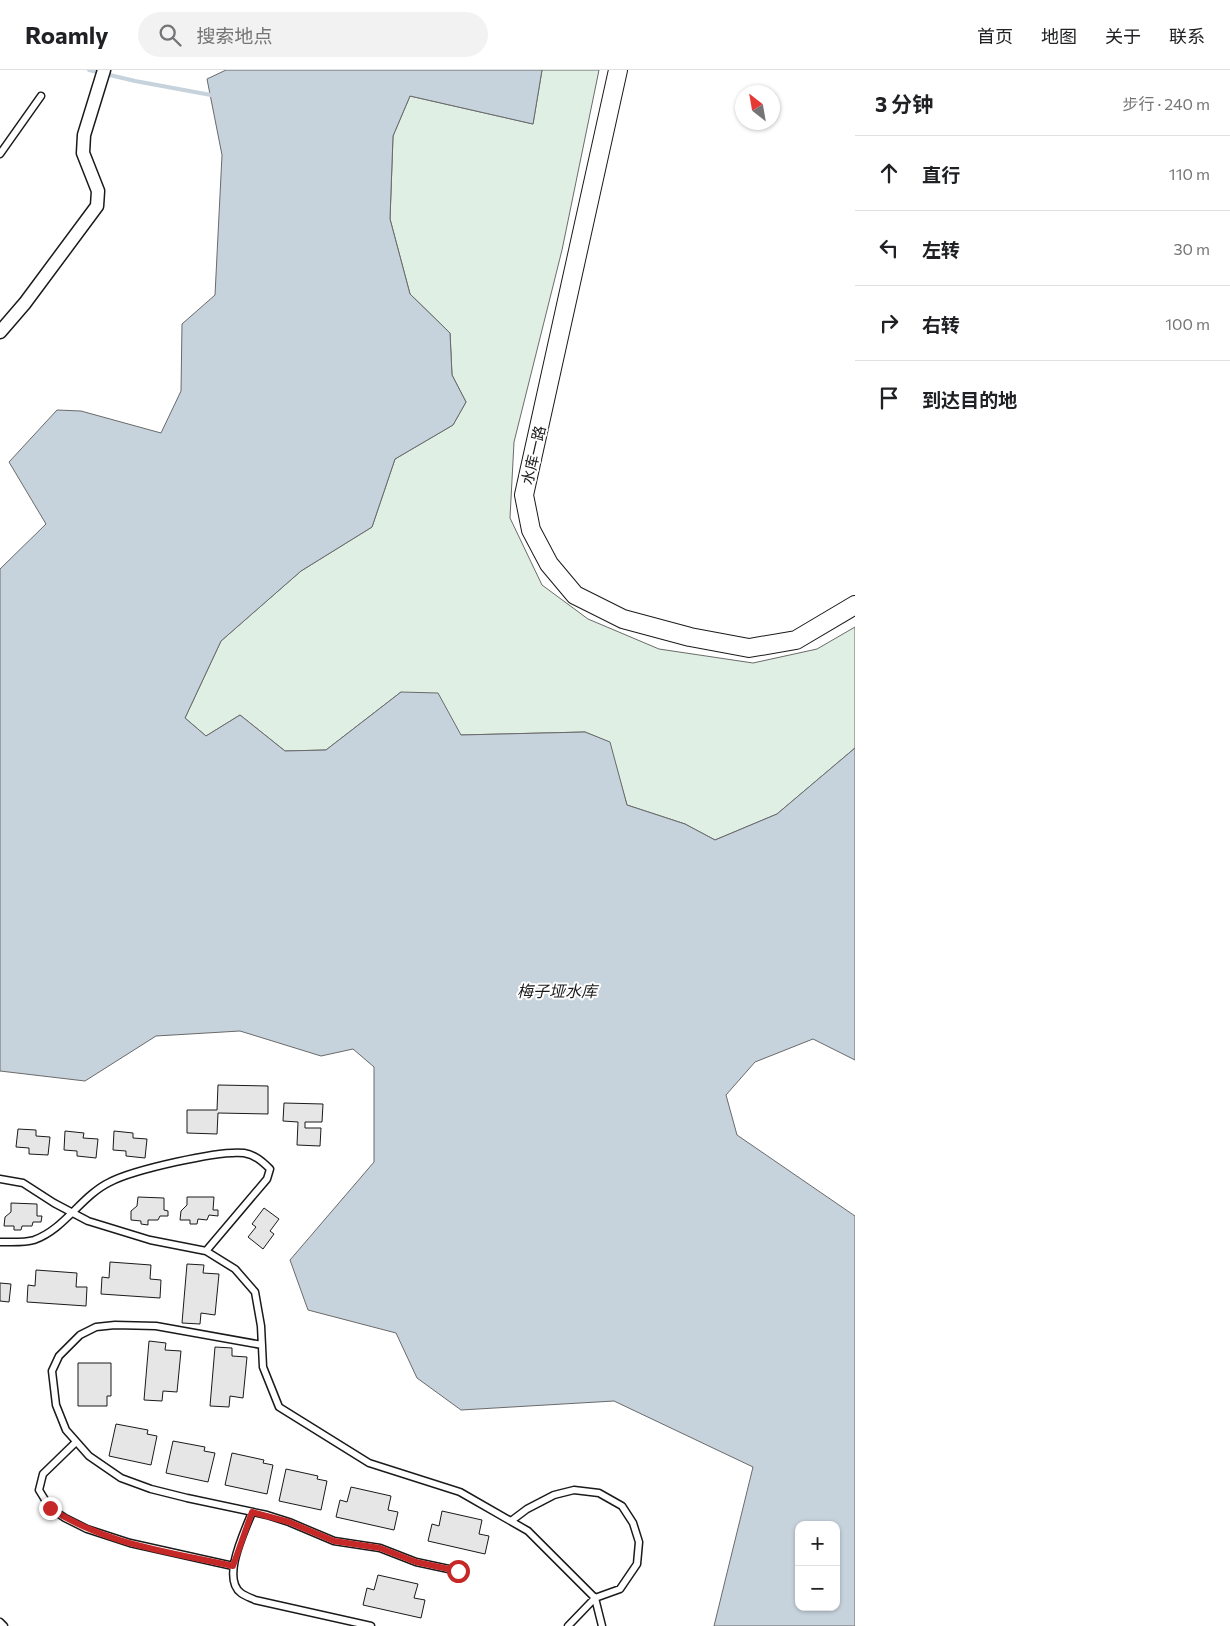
<!DOCTYPE html>
<html lang="zh">
<meta charset="utf-8">
<style>
body{margin:0;font-family:Commissioner,"Noto Sans SC",sans-serif;background:#f2f2f2;color:#202124}
.controls{position:absolute;right:15px;bottom:15px;display:grid;overflow:hidden;border-radius:10px;box-shadow:0 1px 4px #0004}
.controls button{width:45px;height:45px;display:grid;place-items:center;padding:0;border:0;border-bottom:1px solid #e0e0e0;background:#fff;color:#202124;font:25px sans-serif}
.compass{position:absolute;left:735px;top:15px;width:45px;height:45px;border-radius:50%;background:#fff;box-shadow:0 1px 4px #0004;rotate:329deg}
.stop{position:absolute;width:15px;height:15px;margin:-11px;border:4px solid #c62828;border-radius:50%;background:#fff}
.stop.end{background:#c62828;border-color:#fff;box-shadow:0 1px 5px #0008}
.list{margin:0;padding:0;list-style:none}
h2{display:flex;justify-content:space-between;align-items:center;height:65px;margin:0;padding:0 20px;font-size:21px}
h2 small{font-size:16px;font-weight:400;color:#757577}
.list li{display:grid;grid-template-columns:32px 1fr auto;gap:15px;align-items:center;box-sizing:border-box;height:75px;padding:0 20px;border-top:1px solid #e0e0e0}
.list b{display:block;font-size:19px;white-space:nowrap}
.list em{font-size:16px;font-style:normal;color:#757577}
.icon{flex:none;width:28px;height:28px;fill:none;stroke:currentColor;stroke-width:2;stroke-linecap:round;stroke-linejoin:round}
.map{position:relative;flex:none;width:855px;height:1556px;overflow:hidden}
header{display:flex;align-items:center;gap:30px;box-sizing:border-box;height:70px;padding:0 25px;background:#fff;border-bottom:1px solid #e0e0e0}
header strong{font-size:24px}
nav{display:flex;gap:28px;margin-inline-start:auto;font-size:18px}
.search{width:350px;height:45px;background:#f2f2f2;display:flex;align-items:center;gap:12px;box-sizing:border-box;padding:0 18px;border-radius:28px;color:#757577;font-size:19px}
main{display:flex}
aside{flex:1;background:#fff}
.map>svg:first-child{display:block}
.green{fill:#e0efe3;stroke:#6a6a6a}
.water{fill:#c6d2dc;stroke:#6a6a6a;fill-rule:evenodd}
.lines{fill:none;stroke-linecap:round;stroke-linejoin:round}
.stream{stroke:#c6d2dc;stroke-width:4}
.building{fill:#e6e6e6;stroke:#1a1a1a}
.lane-casing{stroke:#1a1a1a;stroke-width:9}
.street-casing{stroke:#1a1a1a;stroke-width:15}
.secondary-casing{stroke:#1a1a1a;stroke-width:20}
.lane{stroke:#fff;stroke-width:6}
.street{stroke:#fff;stroke-width:12}
.secondary{stroke:#fff;stroke-width:18}
.route{stroke:#c62828;stroke-width:6}
.labels{text-anchor:middle;dominant-baseline:central;stroke-width:4;stroke-linejoin:round;paint-order:stroke}
.street-label{font-size:15px;fill:#1a1a1a;stroke:#fff}
.water-label{font-size:16px;font-style:italic;fill:#1a1a1a;stroke:#fff}
</style>
<header>
<strong>Roamly</strong>
<div class="search"><svg class="icon" aria-label="search" viewBox="0 0 24 24"><circle cx="10" cy="10" r="6"/><path d="M15 15l6 6"/></svg>搜索地点</div>
<nav><a>首页</a><a>地图</a><a>关于</a><a>联系</a></nav>
</header>
<main>
<div class="map">
<svg width="855" height="1556" viewBox="0 0 855 1556">
<rect width="100%" height="100%" fill="#fff"/>
<path class="green" d="M542 0H599L562 180 514 372 510 448 542 515 588 549 659 579 753 593 817 579 855 557V678L777 744 715 770 685 754 627 735 609 672 585 662 461 665 401 622 326 680 285 681 240 645 206 666 185 648 221 571 301 501 372 457 395 389 453 355 466 332 452 305 450 263 410 224 390 149 393 66 410 26 533 54Z"/>
<path class="water" d="M226 0H542L533 54 410 26 393 66 390 149 410 224 450 263 452 305 466 332 453 355 395 389 372 457 301 501 221 571 185 648 206 666 240 645 285 681 326 680 401 622 438 623 461 665 585 662 610 672 627 735 685 754 715 770 777 744 855 678V990L813 969 755 992 726 1025 737 1065 855 1146V1556H714L753 1397 614 1331 461 1340 417 1308 396 1263 308 1240 290 1190 374 1092V997L353 979 321 986 240 961 156 966 85 1011 0 1001V499L46 454 9 392 57 340 81 341 161 363 181 321 182 254 215 225 222 85 207 9ZM799 1455H836V1537H799Z"/>
<g class="lines">
<path class="stream" d="M89 0 135 11 211 25"/>
</g>
<path class="building" d="M218 1015 268 1016V1044L218 1043 217 1064 187 1063V1040H217Z
M284 1033 323 1034 322 1052H305V1058H321L320 1076 297 1075 298 1052 283 1051Z
M18 1059 36 1060V1066L50 1067 48 1085 29 1084V1078L16 1077Z
M65 1061 84 1063 83 1068 98 1069 96 1088 77 1086V1081L64 1080Z
M114 1061 133 1063V1068L147 1069 145 1088 126 1086V1081L113 1080Z
M138 1127 164 1128V1140L168 1141V1146H160L158 1150H148V1155L141 1154V1151L131 1150V1141L137 1136Z
M187 1127H214L213 1140H218V1146L209 1145 207 1150 198 1149 197 1154H190V1150H180L181 1141 187 1135Z
M11 1133 37 1134V1146H42L41 1152H33L32 1156H22L21 1160H14V1156H4L5 1147 11 1142Z
M264 1138 279 1149 270 1161 274 1164 263 1179 248 1167 256 1157 252 1154Z
M110 1192 151 1195 150 1209 161 1210 160 1228 101 1224 102 1207 109 1208Z
M187 1194 204 1195 203 1203 219 1204 215 1245 201 1243 200 1254 182 1253Z
M36 1200 77 1203 76 1217H87L86 1236 27 1232 28 1215 35 1216Z
M0 1213 11 1214 9 1232 0 1231Z
M149 1271 166 1273 165 1280 181 1281 177 1322 163 1321 162 1331 144 1330Z
M215 1277 232 1278V1286L247 1287 243 1328 230 1326 229 1337 210 1336Z
M78 1293H111V1326H107V1336H78Z
M116 1354 148 1360 147 1364 157 1366 151 1395 109 1386Z
M173 1371 205 1377 204 1381 215 1383 208 1412 166 1403Z
M232 1383 264 1390 263 1393 273 1395 267 1424 225 1415Z
M286 1399 318 1406 317 1409 327 1411 321 1440 279 1431Z
M351 1417 391 1426 388 1440 398 1442 394 1460 336 1447 340 1430 347 1432Z
M442 1441 482 1450 479 1464 489 1466 485 1484 428 1471 432 1454 439 1456Z
M378 1505 418 1514 414 1528 425 1530 421 1548 363 1535 367 1518 374 1520Z"/>
<g class="lines">
<g class="lane-casing">
<path id="lane" d="M0 84 41 26
M0 1109 23 1113 54 1133 88 1151 150 1170 206 1181 235 1199 255 1222 261 1256 263 1297 279 1337 369 1393 460 1422 528 1461 595 1528 602 1556
M0 1172C11 1172 24 1173 34 1170 65 1159 81 1126 110 1112 133 1100 219 1080 244 1083 255 1085 262 1091 270 1099L267 1109 206 1181
M262 1275 156 1256 115 1255 96 1257 80 1265 59 1286 52 1301 56 1335 66 1360 89 1386 121 1408 151 1419 187 1428 267 1445 289 1452 334 1471 380 1478 416 1492 458 1501
M76 1372 43 1404 39 1420 50 1438 65 1448 87 1459 130 1473 233 1496
M252 1442C245 1461 221 1508 241 1523 245 1526 251 1528 255 1530L371 1556
M511 1451 527 1439 554 1425 574 1420 599 1423 622 1436 633 1453 639 1472 637 1494 620 1519 595 1528 568 1556
M0 1552 4 1556"/>
</g>
<g class="street-casing">
<path id="street" d="M0 262 25 233 97 136 98 121 83 83 84 65 104 0"/>
</g>
<g class="secondary-casing">
<path id="secondary" d="M618 0 524 425 531 460 549 494 575 525 623 549 690 567 749 578 796 570 855 535"/>
</g>
<use href="#lane" class="lane"/>
<use href="#street" class="street"/>
<use href="#secondary" class="secondary"/>
</g>
<g class="lines">
<path class="route" d="M50 1438C103 1474 171 1482 233 1496L252 1442 289 1452 334 1471 380 1478 416 1492 458 1501"/>
</g>
<g class="labels">
<g class="street-label">
<text transform="translate(533 385) rotate(-77)">水库一路</text>
</g>
<g class="water-label">
<text x="557" y="920">梅子垭水库</text>
</g>
</g>
</svg>
<div class="controls">
<button>+</button>
<button>−</button>
</div>
<svg class="compass" viewBox="-18 -18 36 36"><path d="M0-13l5 13h-10z" fill="#e53935"/><path d="M0 13l5-13h-10z" fill="#757577"/></svg>
<div class="stop" style="left:458px;top:1501px"></div>
<div class="stop end" style="left:50px;top:1438px"></div>
</div>
<aside>
<h2>3 分钟<small>步行 · 240 m</small></h2>
<ul class="list">
<li><svg class="icon" aria-label="ahead" viewBox="0 0 24 24"><path d="M12 20V5M6 11l6-6 6 6"/></svg><div><b>直行</b></div><em>110 m</em></li>
<li><svg class="icon" aria-label="left" viewBox="0 0 24 24"><path d="M17 20v-9H6M10 6l-5 5 5 5"/></svg><div><b>左转</b></div><em>30 m</em></li>
<li><svg class="icon" aria-label="right" viewBox="0 0 24 24"><path d="M7 20v-9h11M14 6l5 5-5 5"/></svg><div><b>右转</b></div><em>100 m</em></li>
<li><svg class="icon" aria-label="arrive" viewBox="0 0 24 24"><path d="M6 21V4h12l-3 4 3 4H6"/></svg><div><b>到达目的地</b></div></li>
</ul>
</aside>
</main>
